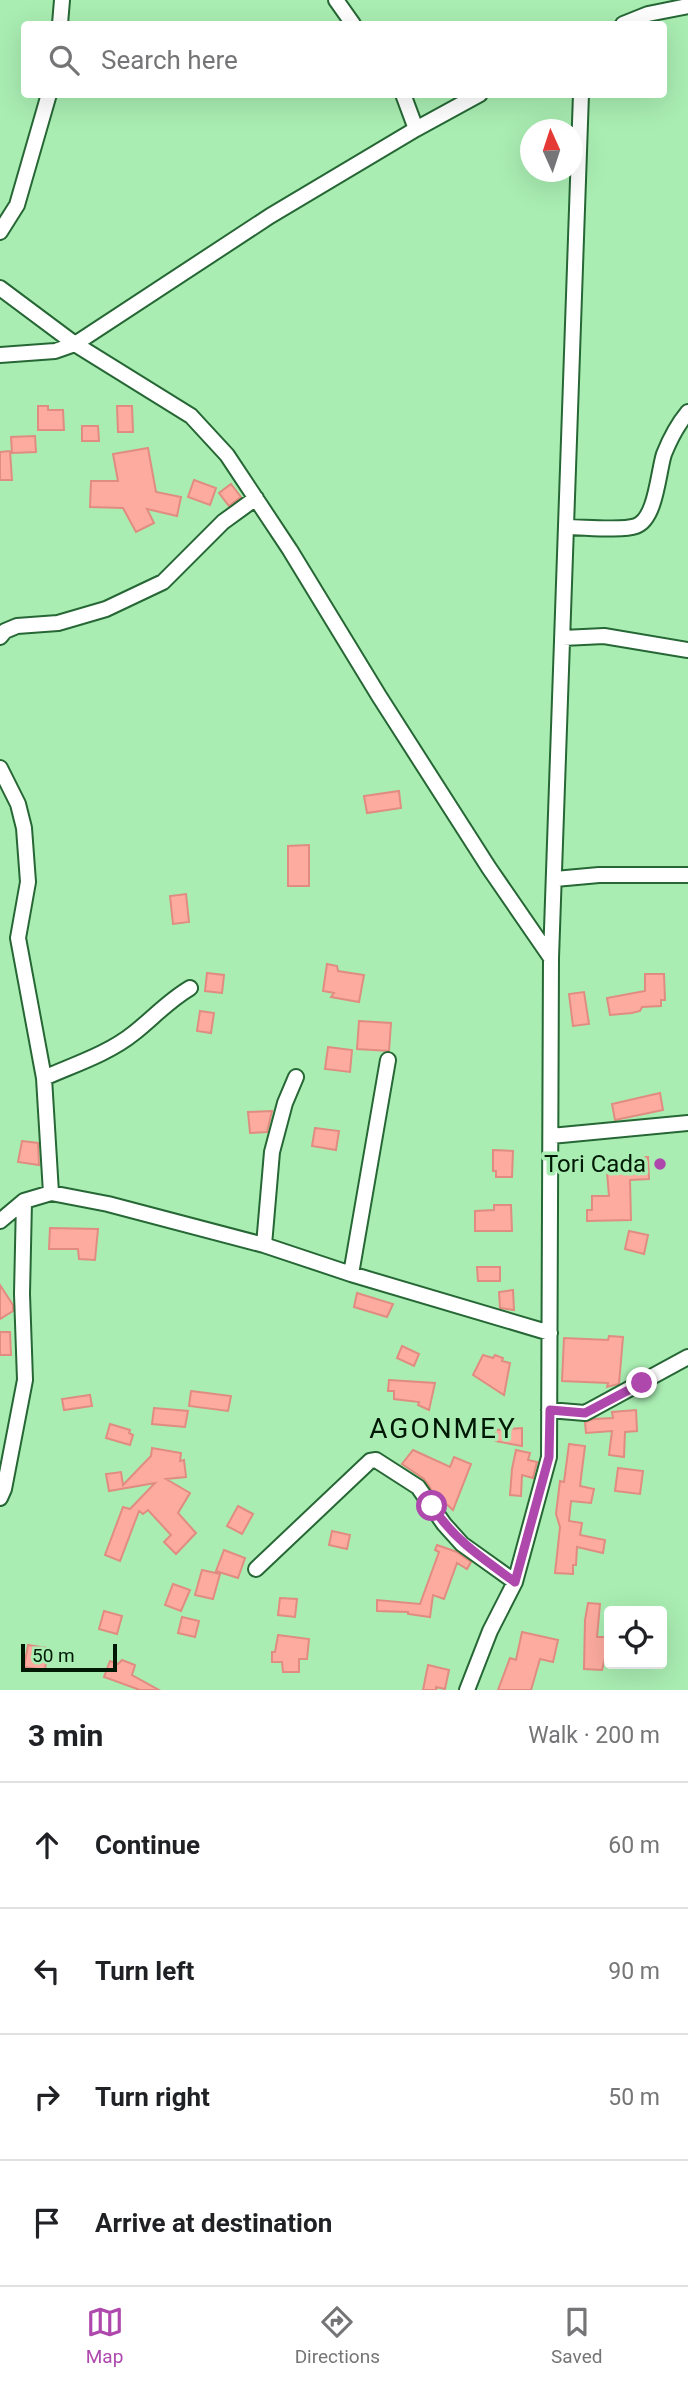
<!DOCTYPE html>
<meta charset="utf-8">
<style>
body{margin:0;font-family:Roboto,sans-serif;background:#f6f6f6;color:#202124}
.controls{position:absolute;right:21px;bottom:21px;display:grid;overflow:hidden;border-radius:7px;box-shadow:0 7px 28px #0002}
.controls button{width:63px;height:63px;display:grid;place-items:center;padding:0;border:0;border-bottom:2px solid #e0e0e0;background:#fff;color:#202124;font:35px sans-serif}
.compass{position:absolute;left:520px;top:119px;width:63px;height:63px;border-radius:50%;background:#fff;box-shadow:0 7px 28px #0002;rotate:357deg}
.scale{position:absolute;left:21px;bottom:18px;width:96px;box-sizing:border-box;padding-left:7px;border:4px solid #001905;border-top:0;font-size:19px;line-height:24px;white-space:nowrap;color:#001905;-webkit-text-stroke:5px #a9edb2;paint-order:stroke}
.stop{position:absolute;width:21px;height:21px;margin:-16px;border:5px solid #ae48ad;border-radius:50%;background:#fff}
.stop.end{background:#ae48ad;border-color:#fff;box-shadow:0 2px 7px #0008}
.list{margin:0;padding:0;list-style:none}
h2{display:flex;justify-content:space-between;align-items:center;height:91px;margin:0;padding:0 28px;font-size:30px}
h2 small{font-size:23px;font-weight:400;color:#757577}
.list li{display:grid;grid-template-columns:46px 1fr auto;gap:21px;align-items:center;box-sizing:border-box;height:126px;padding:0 28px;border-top:2px solid #e0e0e0}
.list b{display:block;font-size:26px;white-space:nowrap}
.list em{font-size:23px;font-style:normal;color:#757577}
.icon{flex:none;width:38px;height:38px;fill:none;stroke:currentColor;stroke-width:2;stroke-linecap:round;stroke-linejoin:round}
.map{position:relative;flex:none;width:688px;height:1690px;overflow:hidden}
.search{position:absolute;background:#fff;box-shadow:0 7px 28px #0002;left:21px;right:21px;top:21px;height:77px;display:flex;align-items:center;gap:18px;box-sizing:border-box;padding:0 24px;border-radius:7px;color:#757577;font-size:26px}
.sheet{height:595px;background:#fff}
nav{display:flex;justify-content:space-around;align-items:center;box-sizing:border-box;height:98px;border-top:2px solid #e0e0e0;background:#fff;font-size:19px;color:#757577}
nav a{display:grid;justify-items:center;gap:4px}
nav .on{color:#ae48ad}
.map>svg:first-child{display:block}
.building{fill:#fdab9f;stroke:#e08c80;stroke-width:2}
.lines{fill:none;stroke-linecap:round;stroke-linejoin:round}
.minor-casing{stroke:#266735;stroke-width:18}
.minor{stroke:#fff;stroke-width:14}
.route{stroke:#ae48ad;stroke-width:9}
.poi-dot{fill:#ae48ad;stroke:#a9edb2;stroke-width:2.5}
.labels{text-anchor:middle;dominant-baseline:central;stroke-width:7;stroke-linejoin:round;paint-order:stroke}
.poi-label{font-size:24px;fill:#001905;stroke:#a9edb2;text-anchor:end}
.quarter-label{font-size:28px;letter-spacing:2px;fill:#001905;stroke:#a9edb2}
</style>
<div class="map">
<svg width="688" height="1690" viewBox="0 0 688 1690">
<rect width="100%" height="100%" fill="#a9edb2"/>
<path class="building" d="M38 406H48V410H63L64 430H38Z
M117 406H132L133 432H118Z
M82 426H98L99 441H82Z
M35 436 36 452 12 453 11 437Z
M148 448 156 492 181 497 177 516 147 509 154 523 136 532 123 508 90 507 91 481H118L113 454Z
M10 451 12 480H0V452Z
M194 480 216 488 210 505 188 497Z
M231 484 241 497 229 506 219 493Z
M399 791 401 808 367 813 364 796Z
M309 845V886H288V846Z
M186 894 189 922 173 924 170 896Z
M327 964 337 966 338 971 364 975 359 1002 331 997 334 993 323 991Z
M207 973 224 975 222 993 205 991Z
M645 974H664L665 1000H661V1006L642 1007 640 1011 632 1013 610 1015 607 998 645 991Z
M584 992 589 1024 573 1026 569 994Z
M200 1011 214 1013 211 1033 197 1031Z
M359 1021 391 1023 389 1051 357 1049Z
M328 1047 352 1050 350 1072 325 1069Z
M660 1093 663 1110 615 1120 612 1104Z
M272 1111 267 1132 250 1133 248 1112Z
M315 1128 339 1131 336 1150 312 1146Z
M22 1141 38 1143 39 1165 18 1162Z
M493 1150 513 1151 512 1177H496V1171H493Z
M648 1157 649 1179 630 1180 631 1220 587 1221V1210H592V1196H609L606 1160Z
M494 1205H511L512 1231H475V1211L494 1210Z
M50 1228 98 1229 95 1260 79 1259 78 1249H49Z
M629 1231 648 1235 644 1254 625 1249Z
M477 1267H500V1281H478Z
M0 1285 13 1305V1311L0 1319Z
M513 1290 514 1310 500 1308 499 1292Z
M357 1293 393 1304 387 1317 354 1307Z
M0 1332H10L11 1355H0Z
M609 1336 623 1337 619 1384 607 1387 608 1383 562 1381 564 1338 608 1340Z
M402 1346 419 1354 414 1366 397 1358Z
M483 1355 493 1358 495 1355 503 1358 502 1361 510 1363 504 1395 473 1375Z
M389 1380 435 1383 429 1410 418 1405 419 1402 394 1399V1391H388Z
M191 1391 231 1396 228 1411 189 1406Z
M90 1395 92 1406 64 1410 62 1399Z
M154 1408 188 1411 185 1427 152 1424Z
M636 1410 637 1431 625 1432 624 1457 609 1455 612 1431 586 1433 585 1422 593 1419 613 1418 612 1412Z
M110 1424 130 1430 129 1433 133 1435 130 1445 106 1438Z
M522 1428V1446L495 1441V1430Z
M569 1444 585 1446 580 1486 594 1489 591 1503 571 1501 569 1521 582 1523 580 1535 605 1540 603 1553 577 1547 576 1565H573V1574L555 1573 560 1527 556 1514 560 1481 564 1482Z
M152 1448 181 1453 180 1461 184 1460 186 1477 166 1479 190 1493 178 1513 196 1533 176 1554 164 1542 171 1535 148 1510 143 1514 139 1511 120 1561 105 1555 123 1507 130 1509 155 1483 109 1491 106 1474 121 1472 123 1485 151 1456Z
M413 1450 450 1467 454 1457 471 1464 453 1510 433 1492 424 1479 402 1464Z
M516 1450 530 1453 528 1460 537 1462 533 1478 522 1475 521 1496 510 1495 512 1469Z
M618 1468 643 1471 640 1494 615 1491Z
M238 1506 253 1514 242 1534 227 1526Z
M332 1531 350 1535 347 1549 329 1545Z
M437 1545 457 1552 471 1562 467 1569 457 1563 444 1599 433 1595 430 1617 408 1614V1612L377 1611V1600L420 1604 439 1552 435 1550Z
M224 1550 245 1558 238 1578 216 1571Z
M202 1570 220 1574 213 1599 195 1595Z
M173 1584 190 1590 181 1611 165 1605Z
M280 1598 297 1599 295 1617 278 1615Z
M588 1603 600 1604 597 1637H609L607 1658H605L602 1670 584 1669 585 1620Z
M104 1611 122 1616 117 1634 99 1629Z
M182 1617 199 1621 195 1637 178 1633Z
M522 1632 558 1640 553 1662 540 1659 531 1690H498L510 1658 516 1660Z
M278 1635 309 1639 307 1659H299V1672H283L282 1662H272V1652H275Z
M28 1645 48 1648 45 1670 24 1667Z
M122 1660 135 1665 132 1675 159 1690H140L104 1677 110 1661 118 1664Z
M428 1665 449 1670 445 1689 436 1687V1690H423Z"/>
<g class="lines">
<g class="minor-casing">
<path id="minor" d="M336 0 353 24
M60 24 62 0
M623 24 648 14 688 6
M403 94 416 129
M0 232 17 205 49 94
M0 288 75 344 191 416 227 455 290 550 379 696 489 868 551 958 549 1457 515 1582 490 1631 467 1690
M0 355 55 351 75 344 270 216 416 129 480 94
M567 527C584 527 622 531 636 526 656 519 658 473 664 454 670 439 678 424 688 412
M0 637 5 631 17 626 58 623 106 609 163 582 223 522 256 498
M563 638 604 636 688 650
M0 768 18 804 24 828 28 882 18 938 44 1078 51 1193
M555 879 599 875H688
M551 958 581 94
M44 1078C73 1065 108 1054 134 1033 153 1018 168 1001 190 988
M551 1136 688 1123
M0 1221 24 1201 51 1193 108 1204 264 1245 351 1274 550 1333
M264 1245 272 1152 285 1103 296 1077
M351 1274 388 1060
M549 1410 585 1413 688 1357
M0 1498 4 1489 25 1380 22 1294 24 1201
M256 1569 370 1461 376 1460 418 1487 444 1524 462 1544 515 1582"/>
</g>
<use href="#minor" class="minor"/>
</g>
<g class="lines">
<path class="route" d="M432 1506C454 1540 482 1558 515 1582L549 1457 550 1410 585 1413 642 1383"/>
</g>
<circle class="poi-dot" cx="660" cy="1164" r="7"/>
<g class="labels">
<g class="poi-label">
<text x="646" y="1164">Tori Cada</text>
</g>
<g class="quarter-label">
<text x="443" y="1428">AGONMEY</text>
</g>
</g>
</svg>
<div class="controls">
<button><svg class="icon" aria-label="locate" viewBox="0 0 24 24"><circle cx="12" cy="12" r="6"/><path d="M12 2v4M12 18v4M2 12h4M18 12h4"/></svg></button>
</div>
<svg class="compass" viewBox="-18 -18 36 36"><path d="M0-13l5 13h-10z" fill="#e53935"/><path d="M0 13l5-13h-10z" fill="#757577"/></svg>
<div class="scale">50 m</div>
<div class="stop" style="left:432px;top:1506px"></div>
<div class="stop end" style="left:642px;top:1383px"></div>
<div class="search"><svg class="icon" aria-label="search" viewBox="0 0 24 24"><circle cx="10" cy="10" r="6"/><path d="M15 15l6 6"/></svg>Search here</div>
</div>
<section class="sheet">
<h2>3 min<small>Walk · 200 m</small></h2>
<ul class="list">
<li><svg class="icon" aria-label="ahead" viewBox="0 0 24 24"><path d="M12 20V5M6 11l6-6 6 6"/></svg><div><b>Continue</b></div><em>60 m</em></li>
<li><svg class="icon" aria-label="left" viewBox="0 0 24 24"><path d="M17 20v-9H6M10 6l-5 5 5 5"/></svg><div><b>Turn left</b></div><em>90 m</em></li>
<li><svg class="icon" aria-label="right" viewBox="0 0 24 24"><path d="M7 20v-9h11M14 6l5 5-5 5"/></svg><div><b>Turn right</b></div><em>50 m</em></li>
<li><svg class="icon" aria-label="arrive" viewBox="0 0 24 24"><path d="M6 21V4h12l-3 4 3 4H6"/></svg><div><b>Arrive at destination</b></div></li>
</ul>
</section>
<nav>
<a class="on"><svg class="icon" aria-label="map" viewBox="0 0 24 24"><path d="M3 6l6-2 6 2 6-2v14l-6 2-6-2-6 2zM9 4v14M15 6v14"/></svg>Map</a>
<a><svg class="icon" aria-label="directions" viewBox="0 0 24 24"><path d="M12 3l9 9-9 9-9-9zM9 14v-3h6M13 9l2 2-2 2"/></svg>Directions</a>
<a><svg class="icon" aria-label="saved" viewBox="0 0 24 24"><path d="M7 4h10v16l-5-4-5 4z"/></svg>Saved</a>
</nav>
